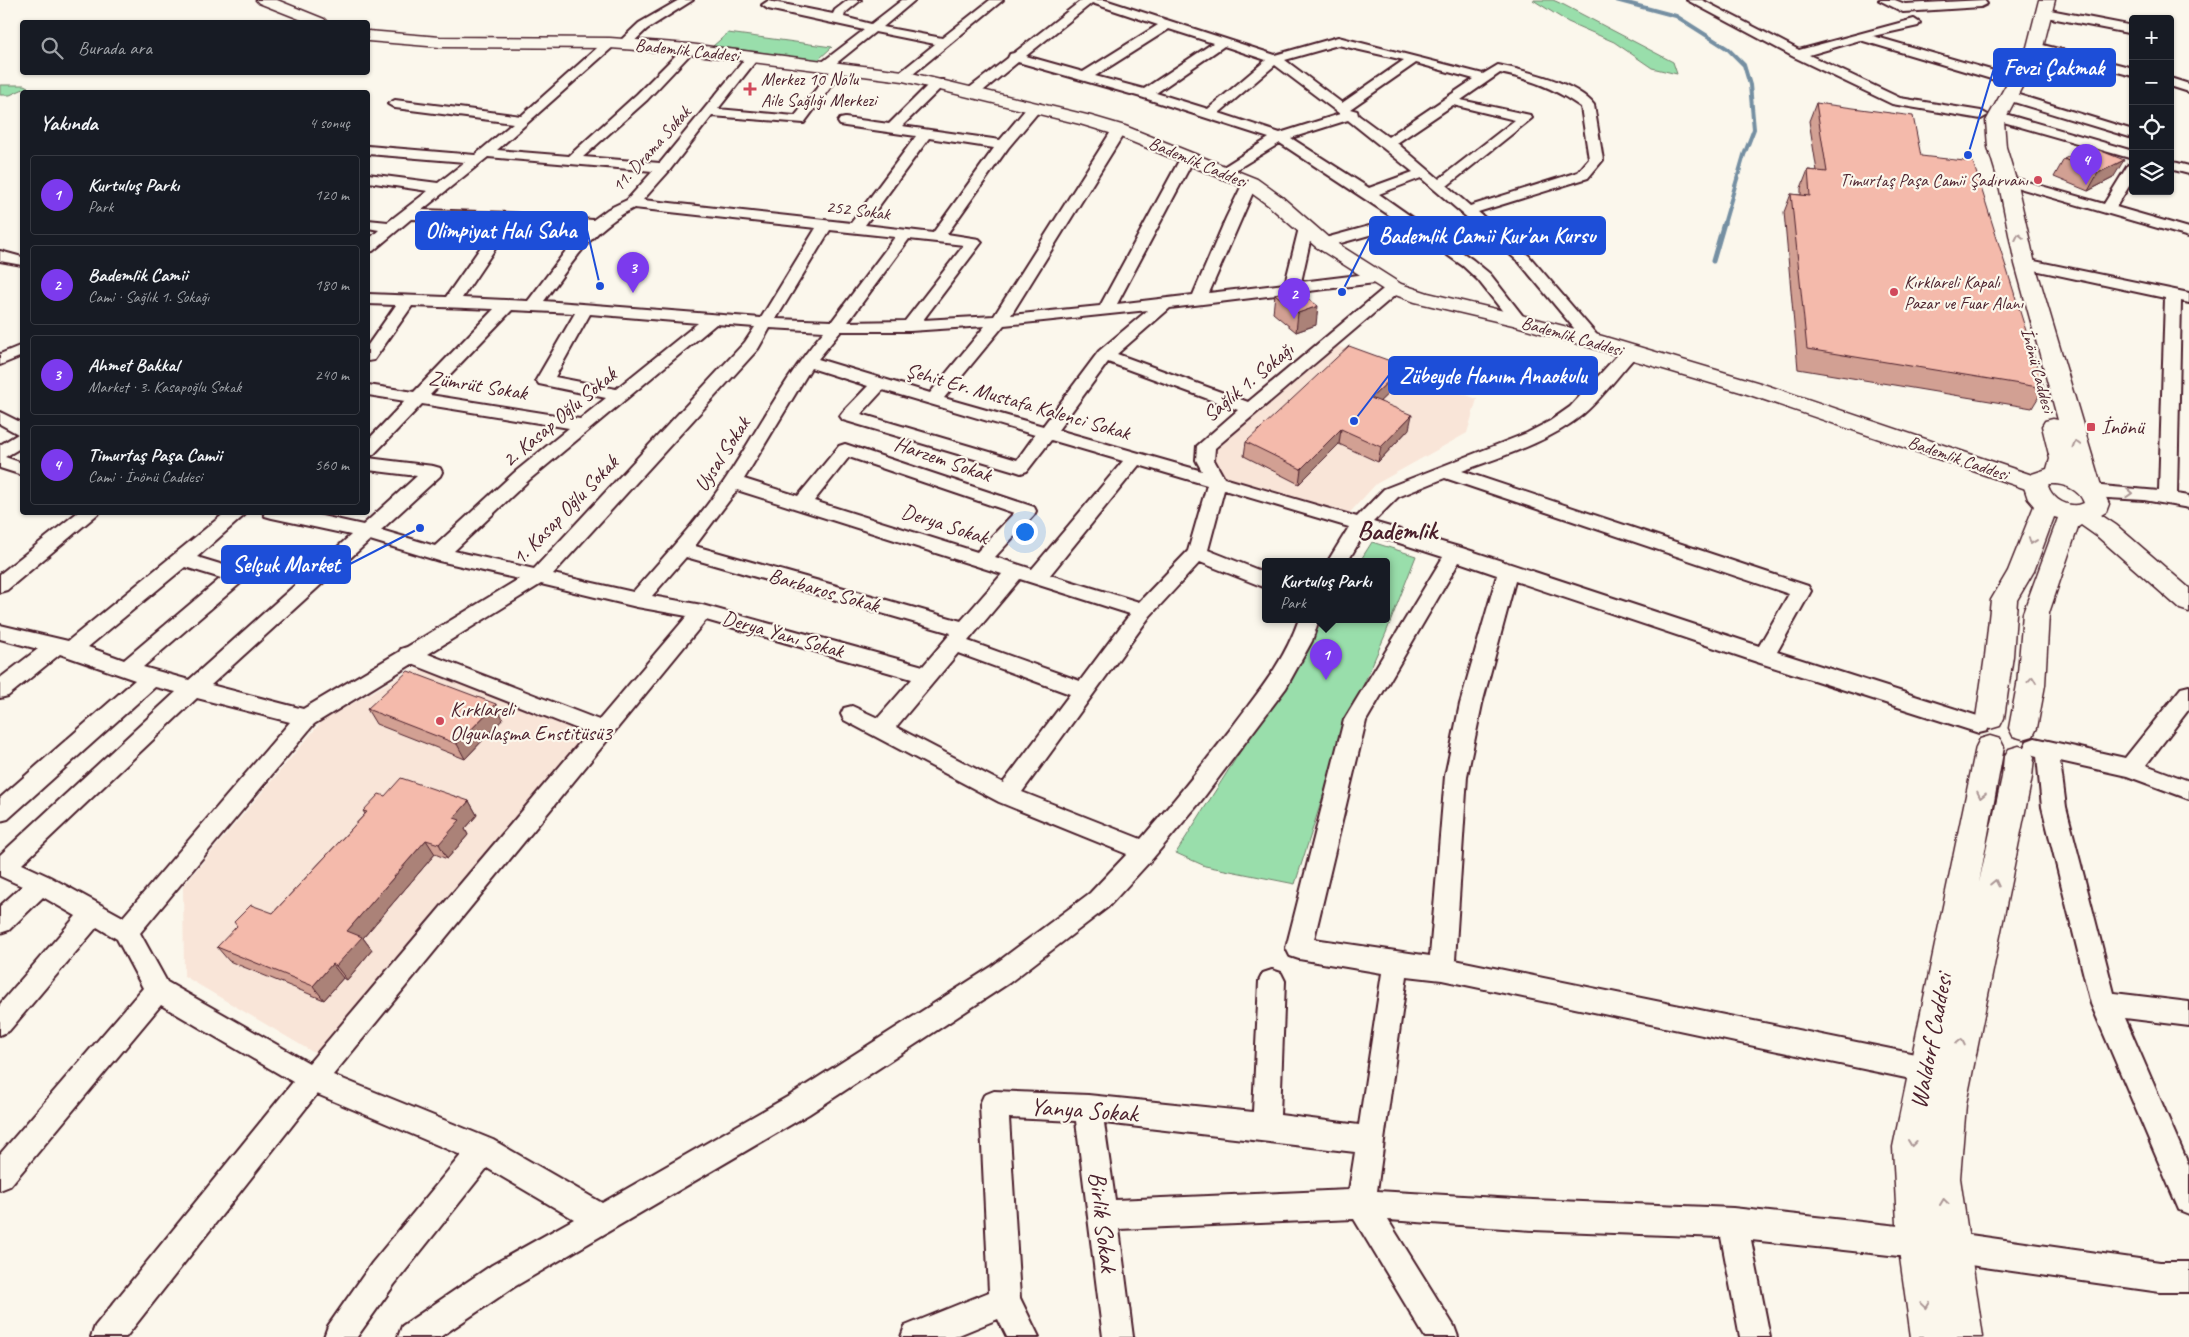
<!DOCTYPE html>
<html lang="tr">
<meta charset="utf-8">
<style>
body{margin:0;font-family:Caveat,sans-serif;background:#20242c;color:#f1f3f6}
.controls{position:absolute;right:15px;top:15px;display:grid;overflow:hidden;border-radius:5px;box-shadow:0 1px 4px #0004}
.controls button{width:45px;height:45px;display:grid;place-items:center;padding:0;border:0;border-bottom:1px solid #363941;background:#171b24;color:#f1f3f6;font:25px sans-serif}
.you{position:absolute;left:1024px;top:531px;width:18px;height:18px;margin:-12px;border:4px solid #fff;border-radius:50%;background:#1a73e8;box-shadow:0 0 0 8px #1a73e833}
.badge{display:grid;place-items:center;width:32px;height:32px;border-radius:50%;background:#7c3aed;color:#fff;font-size:16px;font-weight:700}
.pin{position:absolute;translate:-50% -41px;filter:drop-shadow(0 1px 2px #0008)}
.pin::after{content:'';position:absolute;top:26px;width:18px;height:15px;background:inherit;clip-path:polygon(0 0,100% 0,50% 100%)}
.popup{position:absolute;left:1262px;top:558px;width:128px;height:65px;box-sizing:border-box;display:grid;place-content:center;border-radius:5px;background:#171b24;filter:drop-shadow(0 1px 4px #0005);font-size:16px;white-space:nowrap;color:#9ea1a6}
.popup b{font-size:19px;color:#f1f3f6}
.popup::after{content:'';position:absolute;left:50%;top:100%;margin-left:-10px;border:10px solid transparent;border-top-color:#171b24}
.list{margin:0;padding:0;list-style:none}
h2{display:flex;justify-content:space-between;align-items:center;height:65px;margin:0;padding:0 20px;font-size:21px}
h2 small{font-size:16px;font-weight:400;color:#9ea1a6}
.list li{display:grid;grid-template-columns:32px 1fr auto;gap:15px;align-items:center;box-sizing:border-box;height:80px;margin:0 10px 10px;padding:0 10px;border:1px solid #363941;border-radius:5px}
.list b{display:block;font-size:19px;white-space:nowrap}
.list p{margin:0;font-size:16px;white-space:nowrap;color:#9ea1a6}
.list em{font-size:16px;font-style:normal;color:#9ea1a6}
.icon{flex:none;width:28px;height:28px;fill:none;stroke:currentColor;stroke-width:2;stroke-linecap:round;stroke-linejoin:round}
.map{position:relative;flex:none;width:2189px;height:1337px;overflow:hidden}
.search{position:absolute;background:#171b24;box-shadow:0 1px 4px #0004;left:20px;top:20px;width:350px;height:55px;display:flex;align-items:center;gap:12px;box-sizing:border-box;padding:0 18px;border-radius:5px;color:#9ea1a6;font-size:19px}
.panel{position:absolute;background:#171b24;box-shadow:0 1px 4px #0004;left:20px;top:90px;width:350px;height:425px;border-radius:5px}
.map>svg:first-child{display:block}
.built{fill:#f9e5d8}
.green{fill:#99deab;stroke:#727e6b}
.lines{fill:none;stroke-linecap:round;stroke-linejoin:round}
.stream-far1{stroke:#748fa2;stroke-width:4}
.stream{stroke:#748fa2;stroke-width:5}
.minor-casing{stroke:#4a1f2b;stroke-width:4}
.tertiary-casing{stroke:#4a1f2b;stroke-width:3}
.secondary-casing{stroke:#4a1f2b;stroke-width:3}
.minor{fill:#fbf7ec;fill-rule:evenodd}
.tertiary{fill:#fbf7ec;fill-rule:evenodd}
.secondary{fill:#fbf7ec;fill-rule:evenodd}
.wall{fill:#d2a093;stroke:#4a1f2b}
.shaded-wall{fill:#ab8278;stroke:#4a1f2b}
.building{fill:#f4baab;stroke:#4a1f2b}
.oneway{stroke:#ab9695}
.poi-dot{fill:#d1495b;stroke:#fbf7ec;stroke-width:2}
.labels{text-anchor:middle;dominant-baseline:central;stroke-width:4.5;stroke-linejoin:round;paint-order:stroke}
.far-street-label{font-size:18px;fill:#4a1f2b;stroke:#fbf7ec}
.far-poi-label{font-size:18px;fill:#4a1f2b;stroke:#fbf7ec;text-anchor:start}
.street-label{font-size:21px;fill:#4a1f2b;stroke:#fbf7ec}
.poi-label{font-size:21px;fill:#4a1f2b;stroke:#fbf7ec;text-anchor:start}
.near-street-label{font-size:25px;fill:#4a1f2b;stroke:#fbf7ec}
.district-label{font-size:26px;font-weight:bold;fill:#4a1f2b;stroke:#fbf7ec}
.leader{fill:none;stroke:#1d4ed8;stroke-width:2}
.callout-dot{fill:#1d4ed8;stroke:#fbf7ec;stroke-width:2}
.callout{fill:#1d4ed8;stroke:#1d4ed8;stroke-width:2}
.callout-label{font-size:22px;text-anchor:middle;font-weight:bold;fill:#fff}
</style>
<div class="map">
<svg width="2189" height="1337" viewBox="0 0 2189 1337">
<rect width="100%" height="100%" fill="#fbf7ec"/>
<filter id="ink" filterUnits="userSpaceOnUse"><feTurbulence type="fractalNoise" baseFrequency=".02" numOctaves="2"/><feDisplacementMap in="SourceGraphic" scale="10" xChannelSelector="R" yChannelSelector="G"/><feConvolveMatrix kernelMatrix="1 2 1 2 8 2 1 2 1" color-interpolation-filters="sRGB"/></filter>
<g filter="url(#ink)">
<path class="built" d="M1329 343 1477 399 1467 433 1376 484 1344 519 1217 482 1206 446Z
M437 667 604 729 326 1060 184 976 183 886 322 721 409 671Z"/>
<path class="green" d="M1533 0H1553L1564 5 1673 62 1677 74 1652 68 1614 42 1568 22Z
M728 33 832 47 818 60 713 46Z
M0 85H24L28 87 10 95H0Z
M1372 542 1416 556 1386 633 1345 727 1295 884 1205 866 1176 853 1324 619H1386V561H1360Z"/>
<g class="lines">
<path class="stream-far1" d="M1616 0 1676 16 1728 49 1744 65 1750 85 1754 129 1744 155 1724 224"/>
<path class="stream" d="M1713 261 1724 223"/>
<g class="minor-casing">
<path id="minor" d="M679 0H693L647 29 628 47H620L618 44 620 41 639 23Z
M848 0H861L845 13 844 17 871 24 902 0H915L883 27 942 38 990 0H1003L907 79 903 80 897 76 899 73 935 44 875 32 829 69 825 70 819 66 821 63 864 30 768 9 762 5 768 1 833 14 835 10Z
M1082 0H1105L1275 55 1338 37 1483 74 1498 65C1525 71 1576 82 1594 105L1603 160 1588 178 1478 212 1529 256 1602 341 1600 345H1588L1519 262 1421 178 1379 194 1473 260 1490 274 1526 320 1524 323H1512L1478 280 1463 266 1405 225 1323 248 1318 246 1315 243 1318 240 1395 219 1280 143 1229 174 1224 175 1217 171 1269 138 1141 97 1018 62 978 95H968L967 92 968 89 1008 58 1010 54 1014 53ZM1092 3 1158 25 1083 72 1026 56ZM1169 29 1213 43 1144 89 1095 76ZM1338 45 1404 60 1342 103 1285 60ZM1224 46 1266 60 1208 109 1156 93ZM1416 63 1474 79 1388 137 1358 115 1357 111 1350 109ZM1275 65 1340 114 1280 133 1219 113ZM1500 73C1530 79 1556 89 1581 107L1589 159 1578 172 1470 206 1447 186 1532 118 1530 115 1461 100ZM1453 105 1515 120 1439 179 1397 143ZM1348 120 1413 172 1369 188 1291 138Z
M1687 0H1702L1799 50 1914 19 1920 23 1918 26 1873 36 2008 75 2009 78 2003 82 1998 81 1860 40 1809 55 1900 98 1981 111 1988 115 1981 119 1892 104 1794 57Z
M1879 0H1895L1905 4 1984 0 1987 4 1981 7 1903 12Z
M2045 9 2133 26V34L2041 16 2039 13 2041 10Z
M610 39 614 40 616 43 614 46 497 150 569 156 637 94 685 46H693L695 49 647 100 583 157 660 163 749 54 753 53 759 57 718 109 795 116 835 65 839 64 845 68 804 123 712 116 669 171 643 200 851 223 916 136 845 126 840 125 838 122 840 119 845 118 889 124 933 80H943L944 83 943 86 902 126 1000 140 1030 104H1040L1042 107 1040 110 1008 148 947 234 979 239 982 242 923 320 994 316 1112 130 1119 126 1126 130 1011 315 1100 306 1181 157 1188 153 1195 157 1117 304 1193 295 1226 218 1243 183 1250 179 1257 183 1209 293 1285 284 1299 228 1301 225H1311L1313 228 1301 282 1375 273 1381 275 1383 278 1381 281 1375 283 1170 308 1117 354 1248 402 1388 285H1400L1402 288 1400 291 1215 448 1214 460 1224 478 1357 517 1384 489 1527 433 1550 421 1570 407 1624 348H1636L1638 352 1636 356C1619 374 1601 400 1581 416 1547 443 1502 456 1462 471L1808 586 1811 591 1777 652 1987 719 1990 725 1987 731 1979 733 1757 662 1515 581 1482 704 1467 776 1455 960 1925 1056 1935 1060 1939 1069 1935 1078 1925 1082 1442 980 1407 976 1377 1191 1533 1200 1733 1208 1917 1228 1927 1233 1932 1243 1927 1253 1917 1258 1751 1240 1770 1337H1740L1721 1237 1533 1230 1388 1220 1454 1326 1458 1337H1425L1354 1219 1119 1229 1133 1337H1103L1076 1121 1009 1118 1020 1298 1039 1337H1007L998 1319 954 1337H901L905 1326 989 1292 980 1104 984 1095 994 1091 1088 1095 1253 1112 1259 981 1263 973 1272 970 1281 973 1285 981 1280 1115 1359 1125 1382 973 1299 959 1290 956 1286 948 1344 720 1443 557 1365 532 1348 561H1328L1349 527 1224 490 1208 550 1266 573V588L1200 562 1150 616 1022 792 1141 839C1173 802 1203 765 1233 726 1260 690 1284 662 1299 619H1319L1312 641 1286 688 1201 801 1153 858 1108 907 1009 983 809 1114 514 1287 440 1337H398L402 1326 492 1265 574 1219 487 1168 394 1285 357 1337H324L328 1326 372 1263 461 1155 317 1094 126 1337H91L95 1326 293 1082 161 1005 10 1186 0 1190V1154L143 988 117 939 97 927 9 1031 0 1035V1004L76 916 43 897 9 930 0 933V906L22 886 0 876V855L176 692 155 687 8 819 0 821V798L135 680 60 654 8 696 0 698V678L38 649 0 639V625L68 641 226 512H248L197 557 243 571 246 576 243 581 143 667 189 680 351 535 272 518 265 516 263 512H304L363 525 417 476 368 470V458L433 466 440 468 442 472 440 476 381 530 435 546 515 472 569 428 422 404 374 454 368 456V440L405 401 368 395V385L414 392 494 309 412 306 374 360 368 361V345L396 305 368 304V294L446 297 499 221 411 219 373 251 368 252V240L379 230 368 228V220L388 222 428 191 368 182V174L438 183 465 162 368 154V146L475 155 513 123 395 108 388 104 395 100 521 116 606 40ZM929 138 994 148 933 233 865 225ZM488 157 653 171 627 200 608 209 593 220 509 213 422 210ZM634 208 816 228 761 318 544 301C571 265 592 228 634 208ZM513 222 583 228 528 301 462 298ZM830 230 895 237 832 321 776 319ZM909 239 964 245 905 321 848 322ZM512 310 575 313 536 380 539 384 606 398 580 419 430 395ZM1148 310 1099 351 1043 426 944 398 1004 325ZM590 314 698 323 616 389 555 377ZM716 324 755 327 745 342 534 569 454 551 529 480ZM985 326 930 393 818 359 841 331H910ZM770 328 824 331C786 375 759 428 727 477 700 518 665 555 633 592L553 574 758 349ZM1108 362 1238 410 1197 446 1196 460 1202 471 1058 430ZM811 368 868 386 843 412 840 416 843 420 1015 471 1021 473 1027 471 1051 440 1123 461 1032 569 995 557 1034 515 1036 511 1034 507 845 444 839 446 798 496 744 479ZM883 390 1035 435 1017 460 861 414ZM849 457 1014 513 977 552 814 501ZM1139 465 1207 485 1188 551 1139 602 1050 575ZM1445 478 1789 594 1759 646 1462 548 1373 522 1398 497ZM737 490 1002 574 961 621 695 546ZM370 540 439 561 519 579 407 647 401 649 399 652 303 709 211 685ZM686 557 951 633 923 666 702 605 652 596ZM1459 562 1497 575 1460 704 1445 776 1430 956 1314 939 1366 721ZM185 567 221 578 124 660 88 647ZM1020 579 1130 614 1080 681 968 641ZM541 584 637 607 687 616 599 720 428 654ZM706 620 912 679 878 718 852 706 844 708 841 714 844 720 999 802 1127 854 1090 893 991 967 789 1096 602 1203 493 1140 333 1075ZM958 653 1070 694 1003 783 896 727ZM412 664 588 733 309 1063 167 982 140 933 314 724ZM197 698 290 722 123 917 50 877 22 864ZM1104 1123 1355 1152 1349 1190 1115 1200Z
M2035 43 2133 68V76L2031 50 2029 47 2031 44Z
M2170 78 2189 84V92L2170 86Z
M2009 92 2133 130V138L2004 99 2003 96 2004 93Z
M1998 112 2133 151V159L1993 119 1991 116Z
M2170 161 2189 166V174L2170 169Z
M2133 164V180L2116 207 2189 228V237L2002 183 2000 180 2007 176 2104 204 2128 165Z
M0 251 22 257V265L0 261Z
M2025 259 2189 293V303L2181 301 2177 494 2189 496V508L2144 500 2090 497 2083 495 2081 491 2083 487 2090 485 2159 491 2165 298 2020 267 2017 264 2020 261Z
M22 345V356L0 365V354Z
M0 412 22 423V447L5 457 22 463V475L0 468V445L18 434 0 424Z
M78 512H100L7 590 0 592V574Z
M2189 686V709L2146 765 2189 781V799L2127 776 2060 761 2066 807 2114 993 2189 1002V1026L2125 1018 2189 1166V1214L2179 1210 2091 1004 2042 807 2037 756 2027 753 2024 747 2027 741 2035 738 2125 758 2181 688Z
M1949 1232 2160 1262H2189V1292H2160L1949 1262 1939 1257 1934 1247 1939 1237Z"/>
</g>
<g class="tertiary-casing">
<path id="tertiary" d="M256 0H277L324 19 327 22H307L259 3Z
M368 31 440 37 610 38 689 44 903 71 1091 116 1125 126 1257 179 1282 197 1330 239 1401 284 1428 293 1525 316 1602 336 1760 383 2044 479 2047 484 2044 489 2035 492 2026 489 1744 393 1586 346 1513 325 1415 302 1387 292 1316 247 1268 205 1243 187 1113 134 1080 124 903 81 689 54 610 48 440 47 368 41Z"/>
</g>
<g class="secondary-casing">
<path id="secondary" d="M2039 0H2055L2043 47 2004 121 2006 147 2016 180 2035 264 2102 489 2109 504 2106 512 2101 515 2116 525 2189 588V612L2180 609 2098 537 2081 525 2078 527 2049 613 2045 685 2037 728 2033 736 2023 739 2013 736 2009 728 2017 685 2023 613 2058 518 2054 517 2034 571 2017 600 2013 656 2004 718 2000 726 1990 729 1980 726 1976 718 1985 656 1991 600 2008 571 2034 506 2028 499 2023 484 2032 474 2047 469 2050 459 2042 426 2045 421 2053 419 2058 420 2015 264 1998 180 1988 147 1986 121 2027 47ZM2050 484C2064 483 2080 490 2084 503 2069 510 2052 499 2048 486Z
M1990 736 2000 739 2004 747 1979 883 2002 777 2004 757 2009 749 2019 746 2029 749 2034 757 2032 777 1966 1104 1960 1178 1983 1337H1911L1898 1243 1893 1147 1976 747 1980 739Z"/>
</g>
<use href="#minor" class="minor"/>
<use href="#tertiary" class="tertiary"/>
<use href="#secondary" class="secondary"/>
</g>
<path class="wall" d="M1816 103 1921 156 2044 388 2032 408 1798 369 1784 212 1791 194 1801 195V188L1808 170 1817 171 1809 121Z
M2064 159 2113 178 2088 191 2054 177Z
M1275 294 1316 325 1296 332 1273 313Z
M1401 381 1380 401 1409 429 1378 462 1339 444 1299 484 1244 456 1246 442Z
M367 709 503 719 465 759 376 724Z
M385 796 469 801 477 815 465 829 468 835 447 859 435 854 363 938 372 950 347 980 343 978 324 1000 229 961 217 947 273 913 365 814 363 811Z"/>
<path class="shaded-wall" d="M2124 160 2113 178 2088 191 2098 173Z
M1318 306 1316 325 1296 332 1298 313Z
M1404 366 1401 381 1368 413 1371 398Z
M1412 415 1409 429 1378 462 1381 447Z
M1341 429 1339 444 1299 484 1301 469Z
M496 704 503 719 465 759 457 744Z
M469 801 477 815 465 829 468 835 447 859 439 844 454 818Z
M426 840 435 854 363 938 372 950 347 980 336 966 347 931Z
M332 964 343 978 324 1000 313 986Z"/>
<path class="building" d="M1816 103 1913 116 1921 156 1973 162 2044 388 1807 349 1791 194 1810 196 1808 170 1827 172Z
M2089 146 2124 160 2098 173 2064 159Z
M1295 288 1318 306 1298 313 1275 294Z
M1349 346 1404 366 1371 398 1412 415 1381 447 1341 429 1301 469 1246 442Z
M408 671 496 704 457 744 367 709Z
M401 778 469 801 454 818 460 820 439 844 426 840 347 931 362 937 336 966 332 964 313 986 217 947 237 926 234 922 251 905 273 913 367 812 363 811 379 794 385 796Z"/>
<defs><path id="oneway-chevron" d="M-2-3.5L2.5 0L-2 3.5" fill="none" stroke-width="1.6" stroke-linecap="round" stroke-linejoin="round" transform="scale(1.25)"/></defs>
<g class="oneway">
<use href="#oneway-chevron" transform="translate(2019 237) rotate(-102)"/>
<use href="#oneway-chevron" transform="translate(2076 444) rotate(-106)"/>
<use href="#oneway-chevron" transform="translate(2129 493) rotate(3)"/>
<use href="#oneway-chevron" transform="translate(2032 541) rotate(110)"/>
<use href="#oneway-chevron" transform="translate(2032 680) rotate(-85)"/>
<use href="#oneway-chevron" transform="translate(1981 795) rotate(102)"/>
<use href="#oneway-chevron" transform="translate(1995 883) rotate(-78)"/>
<use href="#oneway-chevron" transform="translate(1961 1042) rotate(-78)"/>
<use href="#oneway-chevron" transform="translate(1912 1143) rotate(97)"/>
<use href="#oneway-chevron" transform="translate(1944 1202) rotate(-97)"/>
<use href="#oneway-chevron" transform="translate(1926 1305) rotate(82)"/>
</g>
</g>
<g class="poi-dot">
<path d="M747.5 81.5h5v5h5v5h-5v5h-5v-5h-5v-5h5z"/>
<circle cx="2038" cy="180" r="5"/>
<circle cx="1894" cy="292" r="5"/>
<rect x="2086" y="422" width="10" height="10" rx="2.5"/>
<circle cx="440" cy="721" r="5"/>
</g>
<g class="labels">
<g class="far-street-label">
<text transform="translate(687 50) rotate(6)">Bademlik Caddesi</text>
<text transform="translate(651 149) rotate(-48)">11. Drama Sokak</text>
<text transform="translate(1198 162) rotate(23)">Bademlik Caddesi</text>
<text transform="translate(858 210) rotate(7)">252 Sokak</text>
<text transform="translate(1572 336) rotate(16)">Bademlik Caddesi</text>
<text transform="translate(2038 370) rotate(75)">İnönü Caddesi</text>
<text transform="translate(1958 458) rotate(19)">Bademlik Caddesi</text>
</g>
<g class="far-poi-label">
<text x="761" y="79">Merkez 10 No'lu<tspan x="761" dy="21">Aile Sağlığı Merkezi</tspan></text>
<text x="2028" y="180" text-anchor="end">Timurtaş Paşa Camii Şadırvanı</text>
<text x="1904" y="282">Kırklareli Kapalı<tspan x="1904" dy="21">Pazar ve Fuar Alanı</tspan></text>
</g>
<g class="street-label">
<text transform="translate(1248 382) rotate(-40)">Sağlık 1. Sokağı</text>
<text transform="translate(478 385) rotate(9)">Zümrüt Sokak</text>
<text transform="translate(1018 401) rotate(16)">Şehit Er. Mustafa Kalenci Sokak</text>
<text transform="translate(559 417) rotate(-40)">2. Kasap Oğlu Sokak</text>
<text transform="translate(722 454) rotate(-57)">Uysal Sokak</text>
<text transform="translate(943 459) rotate(19)">Harzem Sokak</text>
<text transform="translate(565 510) rotate(-46)">1. Kasap Oğlu Sokak</text>
<text transform="translate(945 524) rotate(18)">Derya Sokak</text>
<text transform="translate(824 590) rotate(16)">Barbaros Sokak</text>
<text transform="translate(783 634) rotate(16)">Derya Yanı Sokak</text>
</g>
<g class="poi-label">
<text x="2101" y="427">İnönü</text>
<text x="450" y="709">Kırklareli<tspan x="450" dy="24">Olgunlaşma Enstitüsü3</tspan></text>
</g>
<g class="near-street-label">
<text transform="translate(1931 1041) rotate(-79)">Waldorf Caddesi</text>
<text transform="translate(1084 1110) rotate(4)">Yanya Sokak</text>
<text transform="translate(1103 1222) rotate(83)">Birlik Sokak</text>
</g>
<g class="district-label">
<text x="1397" y="530">Bademlik</text>
</g>
</g>
<path class="leader" d="M1968 155L1994 68M600 286L587 230M1342 292L1370 236M1354 421L1389 375M420 528L350 564"/>
<g class="callout-dot">
<circle cx="1968" cy="155" r="5"/>
<circle cx="600" cy="286" r="5"/>
<circle cx="1342" cy="292" r="5"/>
<circle cx="1354" cy="421" r="5"/>
<circle cx="420" cy="528" r="5"/>
</g>
<g class="callout">
<rect x="1994" y="49" width="121" height="37" rx="5"/>
<rect x="416" y="212" width="171" height="37" rx="5"/>
<rect x="1370" y="217" width="235" height="37" rx="5"/>
<rect x="1389" y="357" width="208" height="37" rx="5"/>
<rect x="222" y="546" width="128" height="37" rx="5"/>
</g>
<g class="callout-label">
<text x="2054" y="75">Fevzi Çakmak</text>
<text x="501" y="238">Olimpiyat Halı Saha</text>
<text x="1487" y="243">Bademlik Camii Kur'an Kursu</text>
<text x="1493" y="383">Zübeyde Hanım Anaokulu</text>
<text x="286" y="572">Selçuk Market</text>
</g>
</svg>
<div class="controls">
<button>+</button>
<button>−</button>
<button><svg class="icon" aria-label="locate" viewBox="0 0 24 24"><circle cx="12" cy="12" r="6"/><path d="M12 2v4M12 18v4M2 12h4M18 12h4"/></svg></button>
<button><svg class="icon" aria-label="layers" viewBox="0 0 24 24"><path d="M12 4l9 5-9 5-9-5zM3 14l9 5 9-5"/></svg></button>
</div>
<div class="you"></div>
<div class="pin badge" style="left:1326px;top:680px">1</div>
<div class="popup"><b>Kurtuluş Parkı</b>Park</div>
<div class="pin badge" style="left:1294px;top:319px">2</div>
<div class="pin badge" style="left:633px;top:293px">3</div>
<div class="pin badge" style="left:2086px;top:185px">4</div>
<div class="search"><svg class="icon" aria-label="search" viewBox="0 0 24 24"><circle cx="10" cy="10" r="6"/><path d="M15 15l6 6"/></svg>Burada ara</div>
<section class="panel">
<h2>Yakında<small>4 sonuç</small></h2>
<ul class="list">
<li><span class="badge">1</span><div><b>Kurtuluş Parkı</b><p>Park</p></div><em>120 m</em></li>
<li><span class="badge">2</span><div><b>Bademlik Camii</b><p>Cami · Sağlık 1. Sokağı</p></div><em>180 m</em></li>
<li><span class="badge">3</span><div><b>Ahmet Bakkal</b><p>Market · 3. Kasapoğlu Sokak</p></div><em>240 m</em></li>
<li><span class="badge">4</span><div><b>Timurtaş Paşa Camii</b><p>Cami · İnönü Caddesi</p></div><em>560 m</em></li>
</ul>
</section>
</div>
